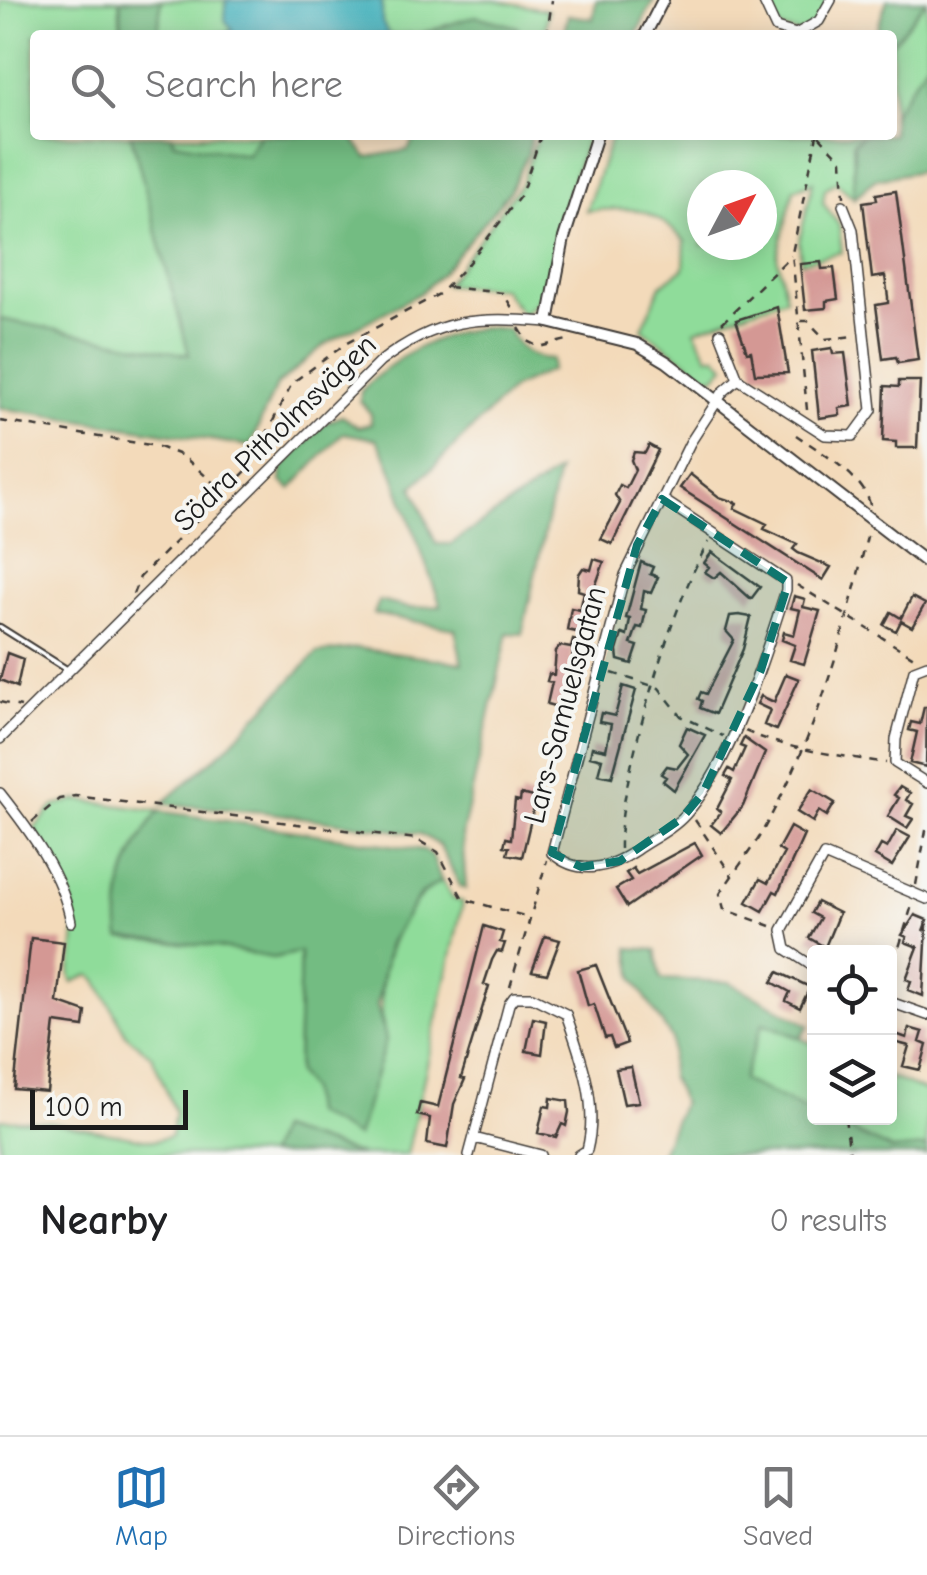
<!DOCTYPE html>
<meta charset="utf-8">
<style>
body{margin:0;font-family:"Comic Neue",sans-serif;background:#f2f2f2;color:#202124}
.controls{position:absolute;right:30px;bottom:30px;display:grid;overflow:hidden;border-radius:10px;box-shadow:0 5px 25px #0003}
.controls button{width:90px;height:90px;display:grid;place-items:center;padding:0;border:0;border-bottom:2px solid #e0e0e0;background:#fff;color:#202124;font:50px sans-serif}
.compass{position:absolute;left:687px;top:170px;width:90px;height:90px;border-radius:50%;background:#fff;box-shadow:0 5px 25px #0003;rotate:49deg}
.scale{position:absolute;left:30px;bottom:25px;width:158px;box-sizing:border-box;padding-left:10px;border:5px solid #1c1c1c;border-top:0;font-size:28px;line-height:35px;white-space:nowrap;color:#1c1c1c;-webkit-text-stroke:8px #f6f6f2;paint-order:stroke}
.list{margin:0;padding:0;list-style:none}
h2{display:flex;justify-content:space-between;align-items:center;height:130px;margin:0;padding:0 40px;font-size:42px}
h2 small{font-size:32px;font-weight:400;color:#757577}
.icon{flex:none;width:55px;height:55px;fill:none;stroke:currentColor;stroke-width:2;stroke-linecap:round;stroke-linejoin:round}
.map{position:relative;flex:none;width:927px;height:1155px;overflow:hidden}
.search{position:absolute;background:#fff;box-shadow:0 5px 25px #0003;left:30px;right:30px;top:30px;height:110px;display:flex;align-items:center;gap:25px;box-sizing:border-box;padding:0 35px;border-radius:10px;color:#757577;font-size:38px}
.sheet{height:280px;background:#fff}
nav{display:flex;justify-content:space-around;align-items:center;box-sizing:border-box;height:140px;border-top:2px solid #e0e0e0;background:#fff;font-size:28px;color:#757577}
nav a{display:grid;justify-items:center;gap:5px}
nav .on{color:#1f6fb2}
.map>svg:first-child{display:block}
.green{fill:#8fdc9a;stroke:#567c5b;stroke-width:2.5;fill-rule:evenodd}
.forest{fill:#73bc82;stroke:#486c4f;stroke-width:2.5}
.water{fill:#3eaeb9;stroke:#2d656a;stroke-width:2.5}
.building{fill:#d49894}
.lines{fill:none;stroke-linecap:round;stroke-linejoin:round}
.service-casing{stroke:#3c3834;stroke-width:8}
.minor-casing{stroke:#3c3834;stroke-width:12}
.tertiary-casing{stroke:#3c3834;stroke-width:14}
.path{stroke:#3c3834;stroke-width:2.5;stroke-dasharray:8 8;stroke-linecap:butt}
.service{stroke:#fff;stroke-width:4}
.minor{stroke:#fff;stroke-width:9}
.tertiary{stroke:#fff;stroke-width:10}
.marked{fill:#0f766e;fill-opacity:0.2;stroke:#0f766e;stroke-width:8;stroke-dasharray:20 12;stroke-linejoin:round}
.labels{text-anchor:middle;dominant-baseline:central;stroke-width:8;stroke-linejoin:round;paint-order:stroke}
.street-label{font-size:30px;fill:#1c1c1c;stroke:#f6f6f2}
</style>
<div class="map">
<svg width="927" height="1155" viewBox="0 0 927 1155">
<rect width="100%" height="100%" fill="#f6f6f2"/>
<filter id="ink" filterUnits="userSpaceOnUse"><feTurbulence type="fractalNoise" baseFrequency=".01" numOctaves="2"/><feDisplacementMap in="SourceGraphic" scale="20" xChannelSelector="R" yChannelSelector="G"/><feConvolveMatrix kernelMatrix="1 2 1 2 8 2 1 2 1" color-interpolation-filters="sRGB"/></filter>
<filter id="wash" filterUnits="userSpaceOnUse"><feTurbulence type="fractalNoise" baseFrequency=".0048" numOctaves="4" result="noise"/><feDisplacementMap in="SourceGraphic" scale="40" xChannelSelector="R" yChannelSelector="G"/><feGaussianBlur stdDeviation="2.25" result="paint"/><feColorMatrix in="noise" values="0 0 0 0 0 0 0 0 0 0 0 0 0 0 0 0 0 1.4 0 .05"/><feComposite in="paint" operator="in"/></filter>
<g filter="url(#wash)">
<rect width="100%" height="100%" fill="#f3daba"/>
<path class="green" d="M0 0H119L121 35H35V135H131L190 356 0 319Z
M161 0H226V21L234 32 158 35Z
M382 0H495L548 10 545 35H520L516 27 389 35 382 23Z
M766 0H829L816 25 805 35 779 28Z
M927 0V62L892 114V44Z
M172 135H259L248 155 173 142Z
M538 135H588L568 194 545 294 523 315 502 288 445 285 522 182Z
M612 135H864L853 142 854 198 836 182 825 189 823 203 839 225 842 252 801 262 799 242 813 182 794 189 777 256 786 298 695 330 708 356H717L725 366 715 377 707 376 642 329 661 285 684 268 685 241C651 206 633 207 586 211ZM702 185H762V245H702Z
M78 800 159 811C130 849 113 890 121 938L207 945 273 958 300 952 297 1073 309 1089 386 1040C372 981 389 916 441 880L453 899 463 902 407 1155H361L278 1129 268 1155H0V1119L50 1122 154 1141 171 1136 175 1112 152 1056 126 1035 97 980 90 975 73 982 70 975C82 903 71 889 34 829L54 806Z
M763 1023 814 1044V1115L741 1080Z
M890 1077 927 1092V1147L892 1150 819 1118H890Z"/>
<path class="forest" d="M120 0H161L158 35H122Z
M596 0H654L636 35 564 33 568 15 593 19Z
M887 0H926L892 44V35H875Z
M476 16 517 27 520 35 422 33Z
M927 62V163L920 171 876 179 854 198V142L864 135H892V114Z
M131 135H172L174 142 247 155 259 135H350L367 157 408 150 416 135H531L528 153 509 192 440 275 420 293 324 345 276 386 250 446 0 408V319L189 355Z
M484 327 508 329C520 350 528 358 552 359L551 370 512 389 413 487 436 544H451L558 471 522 634 508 633 462 835 466 889 460 886 439 845 420 834 264 812 162 804 225 749 317 653 357 648 462 663 455 629 374 614 379 601 409 608 441 606 389 462 376 439 343 433 291 489 281 481 282 468 325 423 342 416 358 427 371 424V414L360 401 361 391C397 355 433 335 484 327Z
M159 811 424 850 432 856 441 880 420 895 389 943 377 1005 386 1040 357 1137 312 1113 309 1089 297 1073 300 952 273 958 207 945 120 938C114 890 130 849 159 811Z
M629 948 656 950 661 979 729 982 809 1025 801 1038 763 1023 742 1080 892 1150 927 1147V1155H660L682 1103 670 1076 672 1039 634 979Z
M278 1129 361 1155H268Z"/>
<path class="water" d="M226 0H382V22L389 35H215L233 31 225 20Z"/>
<g id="blocks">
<path class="building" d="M896 191 918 360 898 363 896 357 883 359 876 305 888 303V297L885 276 872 278 863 202 877 200 876 194Z
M821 262 822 269 834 268 838 299 826 301V308L805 310 800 264Z
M777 307 788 373 755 374 751 351 747 352 736 320Z
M832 348 833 354 845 353 852 406 839 408 840 415 819 418 812 351Z
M899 381H920L917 448H896V442L883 441 885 386 899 387Z
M649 445 658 450 612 544 601 539 620 503 615 495 620 485 626 488 635 470 631 460 634 452 645 453Z
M690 474 719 497 737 503 734 508 767 524 764 529 797 544 793 549 798 553 831 567 823 580 680 488Z
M712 552 760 587 751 599 721 572 714 578 705 572 709 567 704 563Z
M594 559 604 562 590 601 591 612 587 611 581 633 567 630 571 608 580 610 584 592 578 590 579 574 583 568 591 570Z
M641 562 653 567 650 574 658 577 651 593 644 591 641 609 646 610 642 628 637 627 631 644 638 646 632 664 618 660 617 651 622 634 627 636 630 619 626 618Z
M794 596 805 599 803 607 820 611 804 664 790 660 795 645 782 640 784 632 794 635 800 610 791 608Z
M912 597 925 604 912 627 901 621 896 631 884 625 891 612 901 618Z
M739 615 751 617 743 649 715 714 700 708 702 701 698 699 701 692 706 694 734 640 726 631 730 616Z
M573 640 582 642 580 650 573 648 571 687 567 686 561 708 547 704 552 682 547 681 549 674 554 675 556 651 560 646 571 648Z
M7 653 23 659 17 687 0 680Z
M786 674 799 679 776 730 764 725 770 710 757 704 761 696 774 702Z
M623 686 636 690 612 777 598 774 602 759 590 756 592 747 606 750 611 724 599 722 601 713 615 716Z
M924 707H927L926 767 910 763 917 732 909 730 911 722 920 724Z
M687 727 705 735 674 790 663 781 666 777 661 774 667 766 677 768 688 754 679 744Z
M744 738 765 753 743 806 721 833 711 825 721 812 717 809 732 780 725 776 729 769 734 772 745 748 740 746Z
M900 787 910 793 906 800 913 804 906 816 913 819 907 828 888 816 899 798 894 795Z
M812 789 835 803 827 816 819 811 813 822 797 812Z
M521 794 536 798 522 857 507 854 509 847 504 846 506 838 511 839 515 800 520 801Z
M790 827 804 835 778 893 774 891 763 911 747 902 760 879 768 883 784 853 778 849Z
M897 830 910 837 892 866 875 856 881 845 887 848Z
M695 843 702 855 627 907 616 889 631 880 626 873 633 868 637 874Z
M817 902 839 913 825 947 809 938 820 918 811 913Z
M915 915 927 920 923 931 927 926 923 996 908 990 911 981 906 979 918 947 905 942 907 937 902 935Z
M484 926 503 932 500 942 505 943 502 952 497 951 492 960 484 984 489 986 461 1078 465 1079 454 1104 447 1148 427 1144 430 1118 417 1115 420 1103 438 1107Z
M545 936 560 940 547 974 532 971Z
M31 938 64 942 57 1002 86 1012 84 1027 55 1023 47 1092 14 1089Z
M596 965 627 1043 614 1048 610 1037 605 1038 594 1004 588 1006 578 970Z
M778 972 810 987 800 1008 786 1001 790 992 772 982Z
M533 1018 546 1021 542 1054 526 1051Z
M909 1028 923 1032 920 1042 927 1045 920 1070 903 1066 909 1046 890 1041V1032L907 1038Z
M631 1067 639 1102 624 1104 616 1069Z
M551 1098 568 1101 569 1112 566 1126 562 1124 556 1137 538 1133 544 1106 550 1107Z"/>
</g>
</g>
<g filter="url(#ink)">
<use href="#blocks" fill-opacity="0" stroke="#3c3834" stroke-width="2.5"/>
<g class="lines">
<g class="service-casing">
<path id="service" d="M0 627 68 670"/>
</g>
<g class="minor-casing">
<path id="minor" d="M763 0 776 28 796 34 819 21 831 0
M720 333 738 379
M662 499 786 581V590C764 658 733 761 686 814 673 829 652 839 636 850 610 868 579 877 552 853L625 575 690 443 723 392 738 379 825 435 853 436 872 410 853 230 843 205
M927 665 914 670 896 739 895 763 927 783
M0 739 380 362C438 317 477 317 548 322
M0 793C30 831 62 874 71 922
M814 967 786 949 782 930 824 855 927 899
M890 1002 927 1015
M474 1138 541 1155
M469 1155 509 1004 514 997H532L566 1014C581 1057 599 1104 587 1150L579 1155"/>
</g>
<g class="tertiary-casing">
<path id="tertiary" d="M645 35 663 0
M597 135 564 238 548 322 637 344 667 362 927 563"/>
</g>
<path class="path" d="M547 35 552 0
M819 136 842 160 844 197
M448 287 503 293 514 311
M801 321H808L825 339 855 336
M722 323 791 256
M519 328 527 341 539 347 571 339
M807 410 792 253 817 135
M0 421 156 446 183 456 225 493
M796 435C819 451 865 477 870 505
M797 585 917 659
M133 594 140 577 250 467 292 383 347 343 439 294 466 266 521 195 541 135
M612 673 659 688 681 716 723 736
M0 702 21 707
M745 731C787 750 839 755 886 763
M695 820 732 876
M32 822 59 799 75 796 416 839 438 852 463 899 528 917
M620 849C618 783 673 599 709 542
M916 885 927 825
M771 926 724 909 720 894C735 870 754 848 767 823 818 732 845 632 868 532
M890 977 913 902
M510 987 547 860
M845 1118 850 1155"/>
<use href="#service" class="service"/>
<use href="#minor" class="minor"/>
<use href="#tertiary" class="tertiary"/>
</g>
</g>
<path class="marked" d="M662 499 786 581V590L761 670 703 793 682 818 620 861 581 867 552 853 637 545Z"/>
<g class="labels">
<g class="street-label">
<text transform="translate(275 433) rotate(-44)">Södra Pitholmsvägen</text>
<text transform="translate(565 705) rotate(-75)">Lars-Samuelsgatan</text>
</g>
</g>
</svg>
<div class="controls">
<button><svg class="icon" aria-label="locate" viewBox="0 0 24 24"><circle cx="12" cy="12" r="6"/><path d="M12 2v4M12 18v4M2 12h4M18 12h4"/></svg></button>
<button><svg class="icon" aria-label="layers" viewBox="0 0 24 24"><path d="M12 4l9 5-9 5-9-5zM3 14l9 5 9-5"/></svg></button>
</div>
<svg class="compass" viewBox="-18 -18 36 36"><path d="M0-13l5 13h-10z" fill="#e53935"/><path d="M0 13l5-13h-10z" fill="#757577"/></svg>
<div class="scale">100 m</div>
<div class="search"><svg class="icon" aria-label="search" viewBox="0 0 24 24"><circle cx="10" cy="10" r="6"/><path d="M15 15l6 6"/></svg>Search here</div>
</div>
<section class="sheet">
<h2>Nearby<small>0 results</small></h2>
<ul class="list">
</ul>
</section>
<nav>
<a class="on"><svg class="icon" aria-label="map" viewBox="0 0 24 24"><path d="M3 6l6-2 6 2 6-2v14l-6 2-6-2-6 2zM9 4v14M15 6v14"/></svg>Map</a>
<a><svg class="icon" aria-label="directions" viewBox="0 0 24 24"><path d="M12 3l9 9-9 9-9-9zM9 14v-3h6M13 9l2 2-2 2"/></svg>Directions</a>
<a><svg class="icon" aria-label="saved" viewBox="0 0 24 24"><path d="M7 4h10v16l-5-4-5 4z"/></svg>Saved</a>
</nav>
